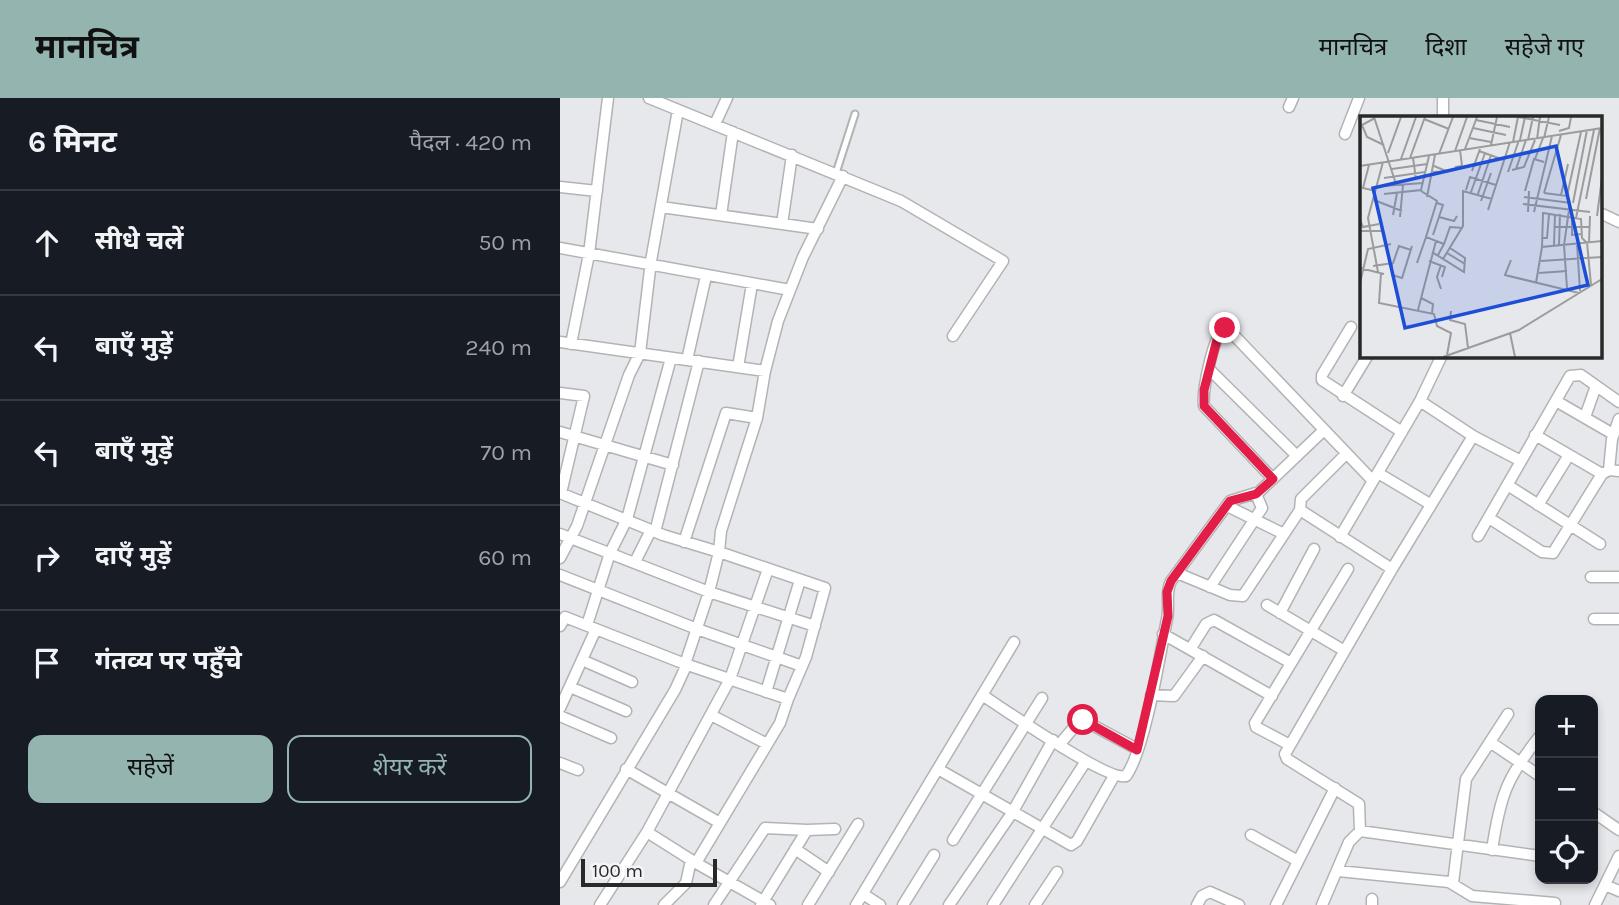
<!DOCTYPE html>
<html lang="hi">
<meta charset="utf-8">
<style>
body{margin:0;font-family:Karla,"Noto Sans Devanagari",sans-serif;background:#20242c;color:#f1f3f6}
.controls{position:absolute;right:21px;bottom:21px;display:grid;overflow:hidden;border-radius:14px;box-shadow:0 4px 10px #0003}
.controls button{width:63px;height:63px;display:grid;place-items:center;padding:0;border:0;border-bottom:2px solid #363941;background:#171b24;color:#f1f3f6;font:35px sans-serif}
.scale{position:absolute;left:21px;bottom:18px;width:136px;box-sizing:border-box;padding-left:7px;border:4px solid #282929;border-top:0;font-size:19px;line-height:24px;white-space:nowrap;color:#282929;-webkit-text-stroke:5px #f5f5f8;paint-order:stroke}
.stop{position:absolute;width:21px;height:21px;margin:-16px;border:5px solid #e11d48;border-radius:50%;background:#fff}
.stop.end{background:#e11d48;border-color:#fff;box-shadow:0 2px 7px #0008}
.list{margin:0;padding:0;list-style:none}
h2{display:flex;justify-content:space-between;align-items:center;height:91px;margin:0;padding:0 28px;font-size:30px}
h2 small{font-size:23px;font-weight:400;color:#9ea1a6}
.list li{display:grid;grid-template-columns:46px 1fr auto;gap:21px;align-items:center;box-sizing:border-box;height:105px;padding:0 28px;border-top:2px solid #363941}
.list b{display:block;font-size:26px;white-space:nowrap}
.list em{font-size:23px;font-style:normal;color:#9ea1a6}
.actions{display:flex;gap:14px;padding:21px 28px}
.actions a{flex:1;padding:16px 0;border:2px solid #94b4b0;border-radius:14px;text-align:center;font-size:24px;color:#94b4b0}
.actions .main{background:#94b4b0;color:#111}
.icon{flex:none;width:38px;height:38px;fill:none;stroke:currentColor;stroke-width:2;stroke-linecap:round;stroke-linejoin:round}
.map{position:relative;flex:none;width:1059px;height:807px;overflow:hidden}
header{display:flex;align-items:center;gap:42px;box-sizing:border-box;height:98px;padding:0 35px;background:#94b4b0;color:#111}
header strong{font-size:33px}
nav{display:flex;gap:38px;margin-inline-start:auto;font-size:24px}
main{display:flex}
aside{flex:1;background:#171b24}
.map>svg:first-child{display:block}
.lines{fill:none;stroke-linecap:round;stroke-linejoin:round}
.lane-casing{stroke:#b2b3b5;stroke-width:9}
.street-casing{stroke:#b2b3b5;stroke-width:13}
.lane{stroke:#fff;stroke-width:5}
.street{stroke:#fff;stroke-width:10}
.route{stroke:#e11d48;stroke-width:9}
.inset-road{fill:none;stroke:#9b9c9d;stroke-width:2}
.view{fill:#1d4ed8;fill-opacity:0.15;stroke:#1d4ed8;stroke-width:3.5}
.inset-edge{fill:none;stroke:#282929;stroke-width:3.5}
</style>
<header>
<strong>मानचित्र</strong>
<nav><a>मानचित्र</a><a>दिशा</a><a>सहेजे गए</a></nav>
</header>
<main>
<aside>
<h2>6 मिनट<small>पैदल · 420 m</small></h2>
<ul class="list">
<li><svg class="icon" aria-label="ahead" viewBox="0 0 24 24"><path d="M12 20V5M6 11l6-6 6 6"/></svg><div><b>सीधे चलें</b></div><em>50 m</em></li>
<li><svg class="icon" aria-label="left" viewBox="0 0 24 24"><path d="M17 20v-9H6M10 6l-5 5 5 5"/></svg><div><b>बाएँ मुड़ें</b></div><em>240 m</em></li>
<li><svg class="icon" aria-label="left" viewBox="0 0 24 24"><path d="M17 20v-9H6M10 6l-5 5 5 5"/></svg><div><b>बाएँ मुड़ें</b></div><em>70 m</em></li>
<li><svg class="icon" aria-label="right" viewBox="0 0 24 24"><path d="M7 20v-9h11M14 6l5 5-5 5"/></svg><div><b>दाएँ मुड़ें</b></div><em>60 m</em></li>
<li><svg class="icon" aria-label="arrive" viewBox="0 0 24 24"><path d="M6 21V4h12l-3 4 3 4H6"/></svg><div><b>गंतव्य पर पहुँचे</b></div></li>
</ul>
<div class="actions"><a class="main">सहेजें</a><a>शेयर करें</a></div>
</aside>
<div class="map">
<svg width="1059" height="807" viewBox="0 0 1059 807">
<rect width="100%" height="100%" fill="#e7e8eb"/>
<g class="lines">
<g class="lane-casing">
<path id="lane" d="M276 75 295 16"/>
</g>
<g class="street-casing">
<path id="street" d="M89 0 341 103 443 163 393 238
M729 9 733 0
M883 19V0
M155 26 167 0
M785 36 799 0
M0 89 37 93
M101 109 258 131
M1040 115 1059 124
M161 117 173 34
M222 126 232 57
M0 150 230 192
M791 229 762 277V282L842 334
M0 244 205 273 218 223 243 159 283 78
M11 246 29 156 48 0
M127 262 146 178
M178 269 192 186
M649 271 737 358
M0 295 24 298 1 395
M783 298 808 257
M860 303 913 338 961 363
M996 303 1053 336
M1025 319 1036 288
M0 334 113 367
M975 337 1042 376
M786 356 741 401 740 412 832 471 725 656 727 661 799 706 800 733
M1049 372 1052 341 1059 321
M818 375 870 406
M713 381 644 308C642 293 653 239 664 230L669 232 813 383
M949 388 1040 446
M0 395 103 437 159 454 161 433 197 320 205 273
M978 407 1009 357
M667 408 724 436
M929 420 982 454 993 455 1042 376 1049 372 1059 373
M95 434 139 263
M0 436 149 494 255 528
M918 438 1010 278 1021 277 1059 304
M780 439 860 303 882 257
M124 444 166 315 197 320
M159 454 265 490 246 559 228 601 125 566 149 494Z
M0 460 17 428 69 277 80 255 91 163 118 12
M75 464 91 432
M832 471 913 338
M617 475 670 497 683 498 740 412
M0 477 137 531 242 568
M1031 479H1059
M650 489 702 410 696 396
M707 507 783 552
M720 515 754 451
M1034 521H1059
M27 527 50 455 67 421 111 260
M0 528 5 519 125 566
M603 536 712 598
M631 550 646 526 654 522 731 565
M22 562 72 584
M10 589 66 613
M206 594 240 482
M422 597C444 611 548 684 566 678 585 652 600 556 607 521 610 508 605 495 611 483L670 403 699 394 764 332
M591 597 614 598 643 558
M0 610 36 531
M151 617 207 646
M0 618 51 640
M930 644 980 678
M728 646 696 629 695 625 788 471
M499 647 521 621 577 651
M0 665 18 672
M66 671 160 725
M378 671 511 747 517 743 554 678
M1033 714 1059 732
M87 734 136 765 220 625 228 601
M691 737 738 763
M393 742 482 600
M235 751 269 774
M932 752C940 699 946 680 980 638
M136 765 210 807
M778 773 889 784 912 798 995 805
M0 784 115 592 127 566
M893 785 906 681 948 616
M1045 787 1059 793
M303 796 320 807
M40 807 87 734 170 581 208 471
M104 807 126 785 131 762
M154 807 205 730 247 732
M201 807 247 732 275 731
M248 807 298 726
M296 807 454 544
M343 807 374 757
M389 807 452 715 493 642
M433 807 526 663
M475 807 497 774
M637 807 642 798 650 794 679 807
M716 807 775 690
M762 807 789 744 800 733 980 758
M812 807V801
M1035 807 1059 758"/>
</g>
<use href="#lane" class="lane"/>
<use href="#street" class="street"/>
</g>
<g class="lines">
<path class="route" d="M523 622 577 652 608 518 607 494 611 483 670 403 696 396 713 381 644 308V292L659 234 665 230"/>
</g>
<g transform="translate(800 18)">
<rect width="242" height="242" fill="#e7e8eb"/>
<path class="inset-road" d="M14 1 36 68M159 1 200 9M15 2 2 9 7 21 24 29M64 3 89 13M116 4 150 11M113 12 146 19M199 15 209 12 211 1M109 22 131 26M184 22 189 1M177 23 180 1M160 24 165 1M168 24 173 1M153 26 158 1M131 29 137 1M105 33 117 1M95 35 107 1M119 35 144 44M28 37 41 1M79 38 93 1M50 42 65 1M53 42 56 63M41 43 56 1M175 43 183 22M9 49 3 72 16 75M0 50 242 12M95 51 102 50 100 34M32 53 67 48M156 53 164 51 175 24M152 54 156 53 166 24M112 55 120 33M73 56 86 55 74 50M148 56 159 24M24 62 65 56M24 70 63 67M106 74 110 61 136 69M61 75 77 85 66 121 84 128 78 139M165 75 174 43 184 46M111 76 125 37M184 77 207 80 221 16M184 77 201 19M24 78 61 74 69 40M118 78 131 39M201 79 208 48M67 81 75 39M164 81 211 87M226 83 240 12M14 84 42 95M121 85 131 57M213 87 227 14M163 88 230 96M128 94 150 26M168 96 169 75M174 96 192 20M33 99 37 77M237 100 242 62M40 101 43 69M79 101 94 105 97 100M212 101V119L221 118M216 102 234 14M0 104 3 111 19 108M194 111H229M0 115H23M73 119 83 89 77 87M182 122H187L189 98M227 126 231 169M229 126 230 100M217 127 220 175M84 128 90 111 103 112M194 129 195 98M199 129 200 98M182 131 183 97 221 103 222 122 227 127M72 136 104 156 105 142 90 132M87 137 105 148M83 143 103 110V75L132 83M151 144 145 159 219 177M69 145 85 151 82 161M181 145 242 141M32 147V159L42 162 52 130M57 147 66 121M81 149 77 161 81 173M13 150 33 147 39 130 51 134M0 152 24 158M18 156 8 102 23 46M21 157 19 187 74 198 77 210 91 217 87 239M179 157 207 155M0 167 8 133 31 128M176 167 182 131 242 125M207 172 204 129 210 87M61 182 73 188 72 197M58 194 76 125M91 195 90 204 105 208 108 232M150 217 155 241M83 241 159 214 242 163"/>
<path class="view" d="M196 30 228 169 45 212 13 72Z"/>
<rect width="242" height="242" class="inset-edge"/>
</g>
</svg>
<div class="controls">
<button>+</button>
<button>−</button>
<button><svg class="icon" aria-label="locate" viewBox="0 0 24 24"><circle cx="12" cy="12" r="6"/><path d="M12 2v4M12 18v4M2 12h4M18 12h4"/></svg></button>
</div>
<div class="scale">100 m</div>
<div class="stop" style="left:523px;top:622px"></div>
<div class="stop end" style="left:665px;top:230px"></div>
</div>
</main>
